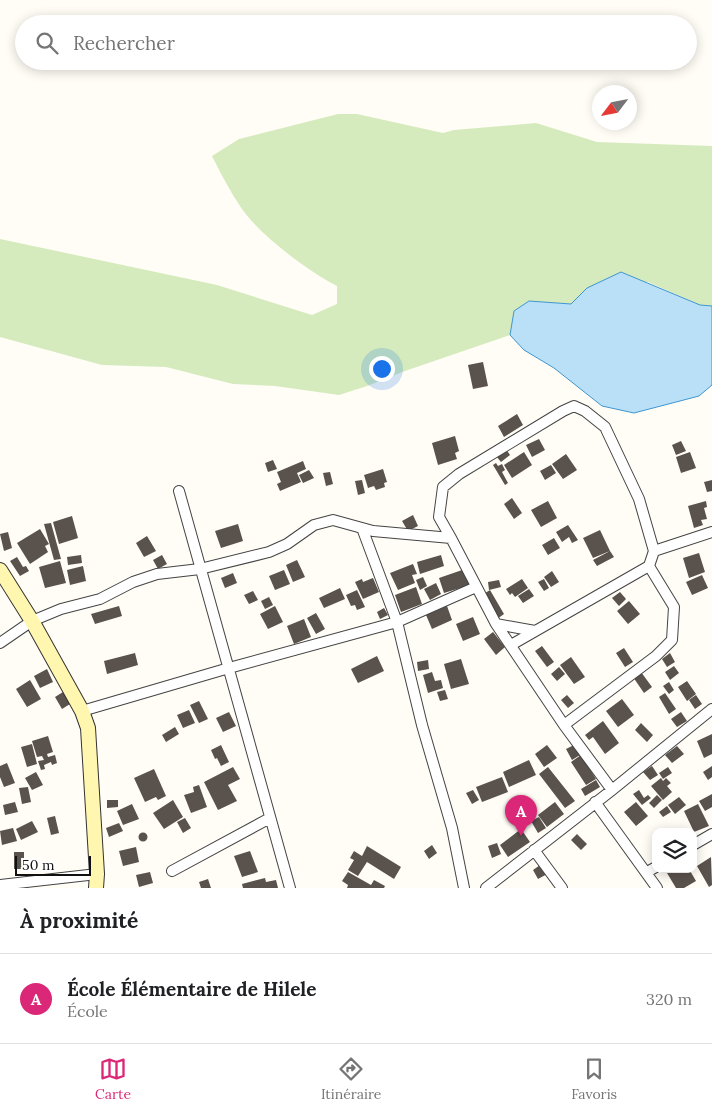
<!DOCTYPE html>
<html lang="fr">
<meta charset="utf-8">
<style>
body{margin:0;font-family:Lora,serif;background:#f2f2f2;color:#202124}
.controls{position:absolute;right:15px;bottom:15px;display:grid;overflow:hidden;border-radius:10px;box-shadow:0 2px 12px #0003}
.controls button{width:45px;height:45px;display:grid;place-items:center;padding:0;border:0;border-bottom:1px solid #e0e0e0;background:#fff;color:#202124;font:25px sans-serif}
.compass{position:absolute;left:592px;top:85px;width:45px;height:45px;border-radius:50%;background:#fff;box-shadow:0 2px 12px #0003;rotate:238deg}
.scale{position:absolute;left:15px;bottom:12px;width:76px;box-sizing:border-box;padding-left:5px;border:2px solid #111;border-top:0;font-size:14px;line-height:18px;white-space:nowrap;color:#111;-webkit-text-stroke:4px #fff;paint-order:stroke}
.you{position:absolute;left:381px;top:368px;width:18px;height:18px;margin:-12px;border:4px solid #fff;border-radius:50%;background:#1a73e8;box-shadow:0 0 0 8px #1a73e833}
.badge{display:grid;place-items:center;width:32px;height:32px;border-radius:50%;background:#db2777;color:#fff;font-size:16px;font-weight:700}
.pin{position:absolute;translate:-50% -41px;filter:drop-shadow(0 1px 2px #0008)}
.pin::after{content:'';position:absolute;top:26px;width:18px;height:15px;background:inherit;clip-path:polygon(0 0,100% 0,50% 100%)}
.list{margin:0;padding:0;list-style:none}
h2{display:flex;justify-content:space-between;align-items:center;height:65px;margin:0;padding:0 20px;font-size:21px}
h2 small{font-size:16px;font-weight:400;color:#757577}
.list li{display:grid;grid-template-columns:32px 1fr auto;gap:15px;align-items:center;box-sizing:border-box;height:90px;padding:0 20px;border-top:1px solid #e0e0e0}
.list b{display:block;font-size:19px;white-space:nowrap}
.list p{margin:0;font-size:16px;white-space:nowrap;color:#757577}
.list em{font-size:16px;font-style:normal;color:#757577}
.icon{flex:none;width:28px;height:28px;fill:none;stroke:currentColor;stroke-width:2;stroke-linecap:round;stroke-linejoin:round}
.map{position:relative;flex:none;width:712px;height:888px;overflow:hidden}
.search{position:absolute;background:#fff;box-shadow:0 2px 12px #0003;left:15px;right:15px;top:15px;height:55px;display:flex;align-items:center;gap:12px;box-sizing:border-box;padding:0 18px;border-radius:28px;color:#757577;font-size:19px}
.sheet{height:155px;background:#fff}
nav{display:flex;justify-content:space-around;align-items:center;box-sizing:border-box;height:70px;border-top:1px solid #e0e0e0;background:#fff;font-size:14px;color:#757577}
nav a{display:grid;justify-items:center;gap:2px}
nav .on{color:#db2777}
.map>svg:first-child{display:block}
.green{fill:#d5ebbd}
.water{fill:#b9e0f7;stroke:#3f96cf}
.building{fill:#5a524d}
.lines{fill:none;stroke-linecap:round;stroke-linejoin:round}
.street-casing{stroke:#444;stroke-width:12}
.secondary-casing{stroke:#333;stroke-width:16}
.street{stroke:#fff;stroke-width:10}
.secondary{stroke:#fff6b0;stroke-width:14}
</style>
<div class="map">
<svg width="712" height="888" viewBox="0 0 712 888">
<rect width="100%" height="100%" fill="#fffdf5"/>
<path class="green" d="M338 114H357L443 133 454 130 536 123 597 142 712 146V306L700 305 648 282 587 288 571 304 529 301 514 311 510 335 405 371 367 386 339 395 275 386 233 384 166 367 102 365 0 337V239L217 285 312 315 337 304V286C309 272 260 235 242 209 231 193 221 174 212 156L239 139Z"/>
<path class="water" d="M621 272 700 305 712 306V385L699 396 634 413 602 406 554 368 524 350 510 335 514 311 529 301 571 304 587 288Z"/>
<path class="building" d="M483 362 488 386 473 389 468 365Z
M517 414 523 425 504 437 498 426Z
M455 436 459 451 455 453 457 459 438 465 432 443Z
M539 439 545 450 532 457 526 445Z
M681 441 686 451 676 455 672 445Z
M506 449 510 455 501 462 496 456Z
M524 452 532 465 512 478 504 465Z
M690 452 696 468 681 473 676 457Z
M566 454 577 470 563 479 552 464Z
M273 460 277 469 268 472 265 463Z
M303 461 306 469 297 473 301 482 280 491 277 484 281 482 277 472Z
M496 463 498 466 502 464 505 470 502 472 508 483 505 485 493 465Z
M551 465 556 473 545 480 540 471Z
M383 469 387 482 384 483 385 487 376 490 374 486 368 488 364 475Z
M309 470 314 478 303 483 299 475Z
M330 472 333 484 326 486 323 473Z
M362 480 365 493 358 495 355 481Z
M712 480V491L707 492 704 482Z
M512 498 522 513 514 519 504 504Z
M548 501 557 518 541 527 531 510Z
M706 501 707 507 704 508 707 519 701 520 703 525 694 528 688 506Z
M413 515 418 526 408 531 402 521Z
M72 516 78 538 59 544 53 522Z
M51 523 61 559 54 560 44 524Z
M238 524 243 541 221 548 215 531Z
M568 525 578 540 572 543 569 537 562 542 556 532Z
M40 529 49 544 45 546 48 552 30 564 17 543Z
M600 530 610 551 593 558 583 538Z
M8 532 12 548 4 551 0 534Z
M147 536 156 551 144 557 136 543Z
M554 538 560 548 548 555 542 545Z
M610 551 614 557 597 566 593 560Z
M699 553 705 572 689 578 683 558Z
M81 555 82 563 68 565 67 557Z
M162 555 167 564 158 569 153 560Z
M441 555 444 566 420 574 417 562Z
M17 557 23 567 26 566 29 571 20 576 10 561Z
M297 560 305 577 293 582 286 565Z
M60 561 66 583 45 588 39 567Z
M413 564 417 574 412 575 415 583 398 590 390 573Z
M83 566 86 581 70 585 67 570Z
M465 569 470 585 444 593 439 578Z
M284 570 290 584 275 590 269 576Z
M552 571 559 582 551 587 544 577Z
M233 573 237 583 225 588 221 578Z
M702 575 708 588 692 595 686 582Z
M423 577 427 586 420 590 416 580Z
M373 578 379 592 363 599 355 582 362 579 363 582Z
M522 579 528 588 515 597 512 593 510 595 506 589Z
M544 579 549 588 544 591 538 582Z
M499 580 501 587 489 590 488 582Z
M436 583 441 594 430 600 424 589Z
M416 587 422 604 401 612 395 595Z
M340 588 345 599 324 608 319 598Z
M529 589 534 596 523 603 518 596Z
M357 590 365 607 357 610 355 605 351 606 346 595Z
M490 590 504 614 497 619 482 595Z
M253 591 258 600 249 604 244 595Z
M620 592 626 599 619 606 612 598Z
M269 597 273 605 265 609 261 601Z
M629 601 640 614 628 624 617 611Z
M119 606 122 616 95 624 91 614Z
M275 606 283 622 268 629 260 614Z
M447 606 452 620 432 629 426 615Z
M384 608 388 615 380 619 377 612Z
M316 613 325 629 316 634 307 618Z
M473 617 480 634 463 641 456 624Z
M304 619 311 637 294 644 287 626Z
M493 632 505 647 496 655 484 639Z
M542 646 554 662 547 667 535 651Z
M624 648 633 662 625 667 616 653Z
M135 653 138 665 107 674 104 661Z
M670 653 675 662 667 667 662 659Z
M377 656 384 671 358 683 351 669Z
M571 657 585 677 574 684 560 665Z
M461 659 469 684 451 689 444 664Z
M428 660 429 669 418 671 417 662Z
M674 666 679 673 670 680 665 672Z
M559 667 565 674 557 681 551 674Z
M47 669 53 682 40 688 34 676Z
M432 672 435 681 441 680 443 688 428 693 423 675Z
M641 672 652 687 644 693 633 677Z
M30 680 41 699 27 707 16 689Z
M687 681 696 694 687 701 678 687Z
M669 682 674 690 669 694 663 686Z
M445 690 448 699 440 701 437 692Z
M63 692 70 704 62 709 55 697Z
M665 693 676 709 669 714 659 697Z
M567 695 574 703 568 708 561 700Z
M696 695 702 704 695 709 689 700Z
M622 699 634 715 618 727 606 711Z
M199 701 208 719 199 723 190 705Z
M189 710 195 723 183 728 177 715Z
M229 712 236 726 223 732 216 718Z
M681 712 687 721 677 727 671 719Z
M603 721 619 743 605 754 593 737 589 740 585 735Z
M641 723 653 735 647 742 635 730Z
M175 727 179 734 166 742 162 735Z
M712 734V754L704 758 697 741Z
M48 736 53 752 47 754 48 757 55 755 57 763 52 765 51 762 44 765 45 769 41 770 38 761 44 760 42 756 37 757 32 741Z
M32 744 37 764 27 767 21 747Z
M221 745 229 762 221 766 217 758 215 759 211 750Z
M547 745 557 758 544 767 535 754Z
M574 745 580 755 572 760 566 749Z
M677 746 684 754 672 763 665 755Z
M581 755 596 779 586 785 571 762Z
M529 760 536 775 509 787 503 772Z
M7 763 15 783 4 787 0 777V766Z
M652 766 658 775 650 780 643 772Z
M712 766V777L708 780 703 772Z
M233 767 240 779 228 785 237 801 218 810 204 782Z
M548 767 575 801 565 808 539 774Z
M668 767 672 773 663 779 659 773Z
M154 769 166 796 158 800 156 797 145 802 134 778Z
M36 772 43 785 32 790 25 778Z
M502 777 508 792 482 802 476 787Z
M661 778 663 781 666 778 671 783 667 786 672 792 663 800 651 786Z
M596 780 600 787 585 796 581 789Z
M199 785 207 807 191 813 184 795 194 792 193 787Z
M28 787 31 802 22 804 19 788Z
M473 790 479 800 472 804 466 793Z
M639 790 644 798 648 795 651 798 642 805 633 794Z
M712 794V807L705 811 699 801Z
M657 795 662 800 654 808 649 803Z
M679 797 686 805 675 814 668 805Z
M107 800H118V807L107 808Z
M173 800 183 817 164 829 153 813Z
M15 802 18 812 5 815 3 805Z
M555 802 564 814 547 827 538 815Z
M636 802 648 816 636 826 624 812Z
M132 804 139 819 123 825 117 811Z
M698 804 709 826 694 832 684 811Z
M667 806 671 812 663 817 659 812Z
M55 816 59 833 51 835 47 818Z
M539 817 546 828 538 833 531 821Z
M185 818 191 828 183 833 177 822Z
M32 821 38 832 21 840 16 829Z
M119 823 123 831 109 837 106 828Z
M13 828 17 841 2 845 0 831Z
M521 829 530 842 508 857 500 845Z
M138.5 837a4.5 4.5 0 1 1 9 0a4.5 4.5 0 1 1-9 0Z
M577 834 587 844 581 850 571 840Z
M497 843 501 854 492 858 488 846Z
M432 845 437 853 429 859 424 851Z
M367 846 401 867 394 879 367 862 358 876 348 870 354 860 350 858 354 851 362 856Z
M136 847 139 862 123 866 119 851Z
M250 851 258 872 242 877 234 856Z
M14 852H24V869H14Z
M711 857 712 885 709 887 697 866Z
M543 863 549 873 538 879 533 870Z
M673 869H689L696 881 684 888H676L667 873Z
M150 872 153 883 139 887 136 875Z
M348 872 371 885 374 880 385 886 384 888H347L348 885 342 881Z
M265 878 266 882 276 880 278 888H243L242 884Z
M208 879 211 888H201L199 882Z"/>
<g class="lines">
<g class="street-casing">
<path id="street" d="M179 491 290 888
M362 528 397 622 422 725 452 828 464 888
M451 538 439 517 443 487 459 474 563 411 574 406 585 411 605 427 639 499 654 551 649 566 511 645
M654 551 712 532
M496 624 535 631
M0 643 32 621 61 609 100 599 133 582 157 574 200 569 269 552 287 544 314 525 333 520 373 531 451 538 496 624 564 725 612 790
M82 711 229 668 397 622 476 587
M564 725 656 656 672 640 674 607 649 566
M595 802 657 888
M693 845 712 834
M534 850 562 888
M172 871 270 818
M647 872 656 867
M0 885 97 874
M486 888 612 790 712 709"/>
</g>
<g class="secondary-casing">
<path id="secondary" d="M0 570 32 621 82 711 88 728 97 874 96 888"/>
</g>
<use href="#street" class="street"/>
<use href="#secondary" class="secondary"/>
</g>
</svg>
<div class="controls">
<button><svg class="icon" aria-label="layers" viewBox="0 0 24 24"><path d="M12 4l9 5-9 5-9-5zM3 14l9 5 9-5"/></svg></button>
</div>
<svg class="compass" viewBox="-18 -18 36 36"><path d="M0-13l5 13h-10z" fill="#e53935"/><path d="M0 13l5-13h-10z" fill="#757577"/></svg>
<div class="scale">50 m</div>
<div class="you"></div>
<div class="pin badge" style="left:521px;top:836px">A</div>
<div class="search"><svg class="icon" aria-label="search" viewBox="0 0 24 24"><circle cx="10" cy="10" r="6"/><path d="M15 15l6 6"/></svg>Rechercher</div>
</div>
<section class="sheet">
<h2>À proximité<small></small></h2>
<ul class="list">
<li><span class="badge">A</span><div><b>École Élémentaire de Hilele</b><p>École</p></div><em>320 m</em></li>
</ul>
</section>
<nav>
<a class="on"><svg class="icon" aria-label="map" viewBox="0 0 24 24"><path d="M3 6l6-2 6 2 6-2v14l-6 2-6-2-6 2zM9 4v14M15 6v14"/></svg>Carte</a>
<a><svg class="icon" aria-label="directions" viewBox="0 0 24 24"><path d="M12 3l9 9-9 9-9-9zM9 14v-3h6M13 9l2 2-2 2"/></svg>Itinéraire</a>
<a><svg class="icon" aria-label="saved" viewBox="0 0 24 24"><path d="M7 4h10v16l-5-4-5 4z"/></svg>Favoris</a>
</nav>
